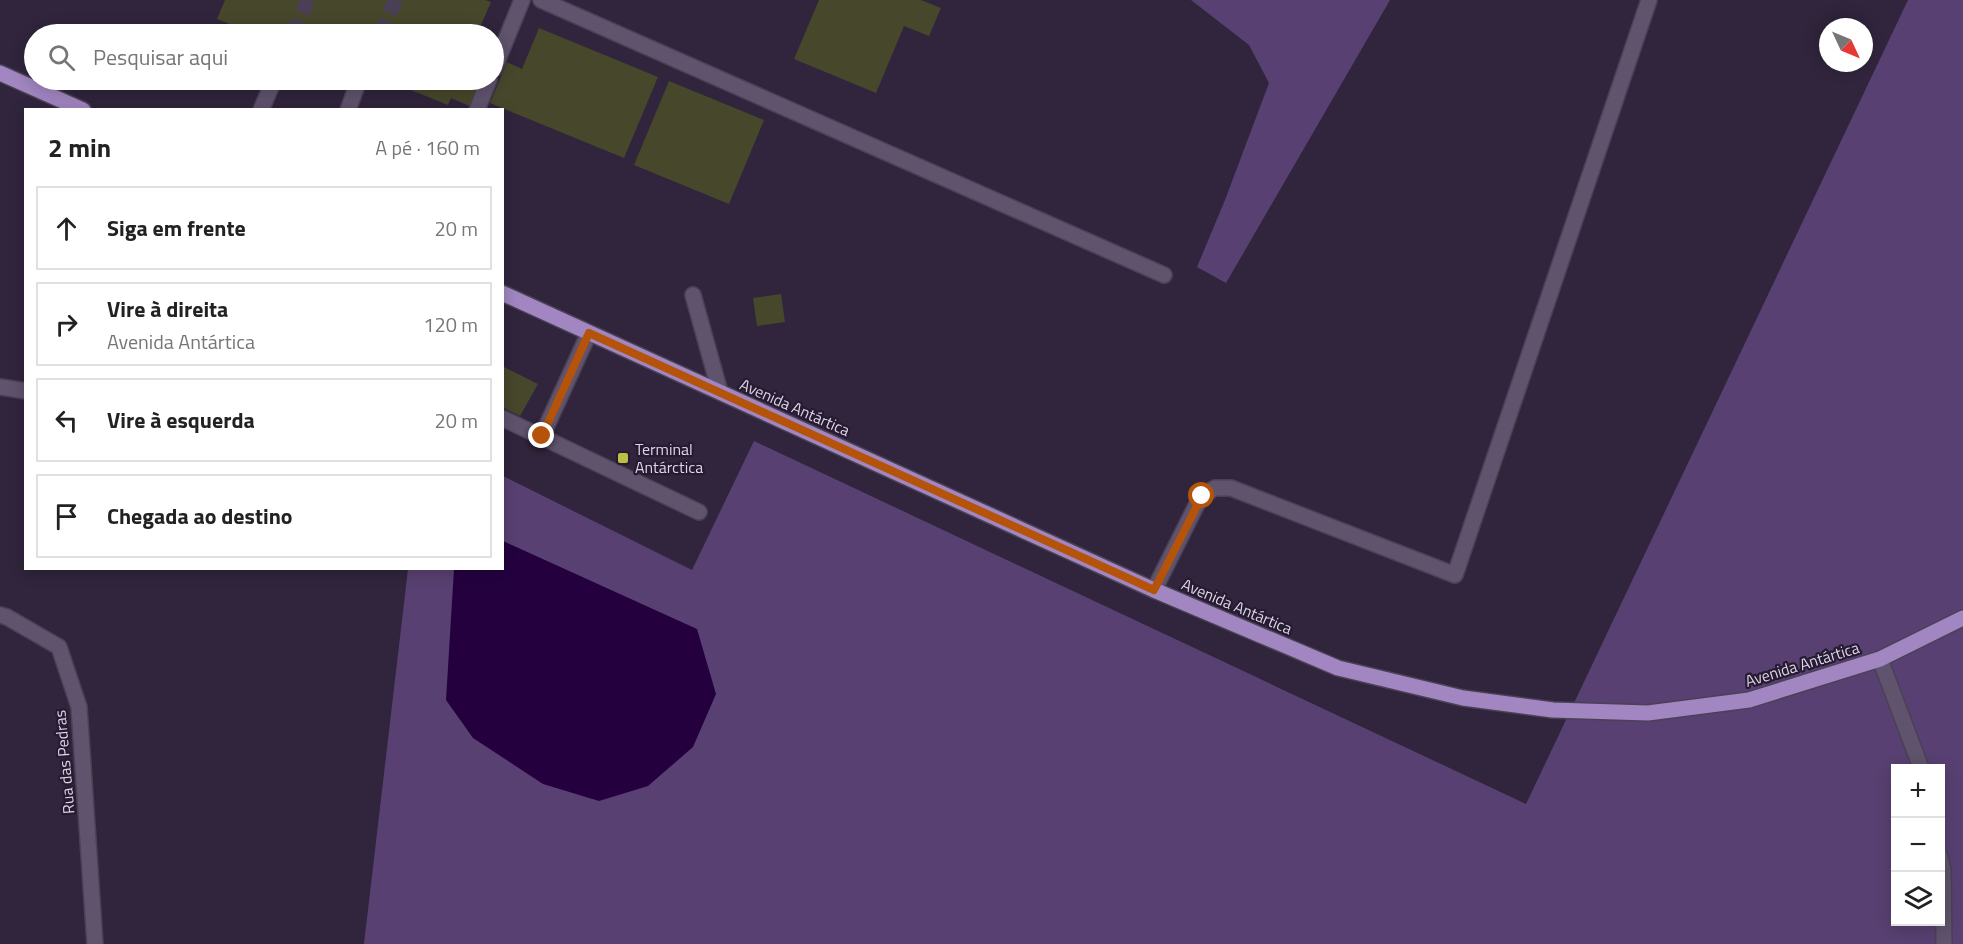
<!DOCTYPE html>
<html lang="pt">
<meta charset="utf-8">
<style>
body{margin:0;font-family:"Titillium Web",sans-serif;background:#f6f6f6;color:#222}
.controls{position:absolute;right:18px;bottom:18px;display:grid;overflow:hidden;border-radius:0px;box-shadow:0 3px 15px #0003}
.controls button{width:54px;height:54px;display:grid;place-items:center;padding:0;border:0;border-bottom:2px solid #e0e0e0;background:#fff;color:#222;font:30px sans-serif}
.compass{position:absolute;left:1819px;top:18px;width:54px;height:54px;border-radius:50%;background:#fff;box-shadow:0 3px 15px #0003;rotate:134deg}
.stop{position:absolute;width:18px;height:18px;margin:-14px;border:4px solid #b45309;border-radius:50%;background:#fff}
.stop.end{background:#b45309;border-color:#fff;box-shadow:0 2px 6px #0008}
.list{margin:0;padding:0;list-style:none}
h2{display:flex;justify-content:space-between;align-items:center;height:78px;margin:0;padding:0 24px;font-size:26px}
h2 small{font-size:20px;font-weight:400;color:#767676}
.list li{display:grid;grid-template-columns:39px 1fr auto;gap:18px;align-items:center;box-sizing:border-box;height:84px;margin:0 12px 12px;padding:0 12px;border:2px solid #e0e0e0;border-radius:0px}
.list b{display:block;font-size:22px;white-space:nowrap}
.list p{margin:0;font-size:20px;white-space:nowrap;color:#767676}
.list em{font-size:20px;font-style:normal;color:#767676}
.icon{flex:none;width:33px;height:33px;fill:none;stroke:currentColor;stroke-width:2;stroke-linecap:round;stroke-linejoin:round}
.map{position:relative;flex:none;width:1963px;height:944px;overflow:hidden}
.search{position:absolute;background:#fff;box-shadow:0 3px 15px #0003;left:24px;top:24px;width:480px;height:66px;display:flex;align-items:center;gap:15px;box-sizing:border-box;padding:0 21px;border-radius:33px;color:#767676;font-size:22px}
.panel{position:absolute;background:#fff;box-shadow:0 3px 15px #0003;left:24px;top:108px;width:480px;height:462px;border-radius:0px}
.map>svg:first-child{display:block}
.green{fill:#584172;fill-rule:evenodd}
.water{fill:#24003f}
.building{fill:#46472b}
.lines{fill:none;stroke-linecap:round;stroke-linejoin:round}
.minor-tunnel{stroke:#4a3f55;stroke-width:15;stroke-dasharray:15 8;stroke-linecap:butt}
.minor-casing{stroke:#4b4155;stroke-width:18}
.major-casing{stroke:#4b4155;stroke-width:18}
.minor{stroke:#5f536d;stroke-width:15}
.major{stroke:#a186c1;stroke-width:15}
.route{stroke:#b45309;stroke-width:8}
.poi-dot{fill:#bcbf44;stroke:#261b32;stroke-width:2}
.labels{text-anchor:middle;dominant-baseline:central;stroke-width:4.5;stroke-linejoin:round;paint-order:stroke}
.street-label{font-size:16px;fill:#dcd5e5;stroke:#261b32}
.poi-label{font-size:16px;fill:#dcd5e5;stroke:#261b32;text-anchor:start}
</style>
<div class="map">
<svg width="1963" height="944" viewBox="0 0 1963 944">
<rect width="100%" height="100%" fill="#30253c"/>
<path class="green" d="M1191 0H1390L1226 283 1197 267 1225 200 1269 83 1249 45Z
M1908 0H1963V944H364L408 569 502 568 503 476 692 570 754 441 1526 804ZM1896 768H1940V922H1896Z"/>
<path class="water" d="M503 541 697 629 716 694 693 747 648 786 599 801 543 784 473 738 446 700 454 569 502 568Z"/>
<path class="building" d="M225 0H485L491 2 477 34H255L217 19Z
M819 0H921L941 8 929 36 904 26 876 93 794 59Z
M539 28 658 77 624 158 490 103 507 62 522 69Z
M386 80H488L476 109 451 98 448 105Z
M669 81 764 120 729 204 634 165Z
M781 294 785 322 757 326 753 298Z
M502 366 538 384 520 416 502 407Z"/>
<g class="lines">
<path class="minor-tunnel" d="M293 34 308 0
M380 34 396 0"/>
<g class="minor-casing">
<path id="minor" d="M541 0 1164 275
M494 69 522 0
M261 110 274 80
M348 110 359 80
M477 110 489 80
M693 295 720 392
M0 387 26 391
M502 418 699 512
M542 436 589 333
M1154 590 1201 496 1215 488H1231L1455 575 1649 0
M0 615 7 617 59 647 79 707 95 944
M1880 659 1921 768
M1940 856 1943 870 1944 944"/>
</g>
<g class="major-casing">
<path id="major" d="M0 73 83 110
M502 293 1154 590 1338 668 1463 698 1553 710 1648 713 1749 700 1880 659 1963 618"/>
</g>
<use href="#minor" class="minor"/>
<use href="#major" class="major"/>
</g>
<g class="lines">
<path class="route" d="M542 436 589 333 1154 590 1202 496"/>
</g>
<rect class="poi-dot" x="617" y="452" width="12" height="12" rx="3"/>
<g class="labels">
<g class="street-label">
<text transform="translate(795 407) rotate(24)">Avenida Antártica</text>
<text transform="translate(1237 606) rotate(23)">Avenida Antártica</text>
<text transform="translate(1802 664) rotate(-17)">Avenida Antártica</text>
<text transform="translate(64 762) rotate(-95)">Rua das Pedras</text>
</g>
<g class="poi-label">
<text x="635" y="449">Terminal<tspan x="635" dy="18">Antárctica</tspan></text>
</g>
</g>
</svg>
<div class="controls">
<button>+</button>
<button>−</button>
<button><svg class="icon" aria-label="layers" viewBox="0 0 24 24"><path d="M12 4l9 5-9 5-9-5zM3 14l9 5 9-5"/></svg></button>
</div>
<svg class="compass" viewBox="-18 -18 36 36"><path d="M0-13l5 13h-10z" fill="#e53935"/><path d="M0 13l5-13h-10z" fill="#767676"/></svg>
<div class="stop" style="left:1202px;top:496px"></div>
<div class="stop end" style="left:542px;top:436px"></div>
<div class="search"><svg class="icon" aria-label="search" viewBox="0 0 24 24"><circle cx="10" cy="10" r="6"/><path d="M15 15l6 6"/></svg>Pesquisar aqui</div>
<section class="panel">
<h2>2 min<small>A pé · 160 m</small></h2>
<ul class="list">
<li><svg class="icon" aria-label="ahead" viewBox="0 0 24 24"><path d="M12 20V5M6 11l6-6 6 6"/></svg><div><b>Siga em frente</b></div><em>20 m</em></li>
<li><svg class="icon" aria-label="right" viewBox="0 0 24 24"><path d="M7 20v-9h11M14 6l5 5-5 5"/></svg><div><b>Vire à direita</b><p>Avenida Antártica</p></div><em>120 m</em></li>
<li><svg class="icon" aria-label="left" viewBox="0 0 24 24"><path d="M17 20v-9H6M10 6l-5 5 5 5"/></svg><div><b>Vire à esquerda</b></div><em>20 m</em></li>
<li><svg class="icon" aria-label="arrive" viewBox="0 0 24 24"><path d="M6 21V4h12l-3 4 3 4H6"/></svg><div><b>Chegada ao destino</b></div></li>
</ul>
</section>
</div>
